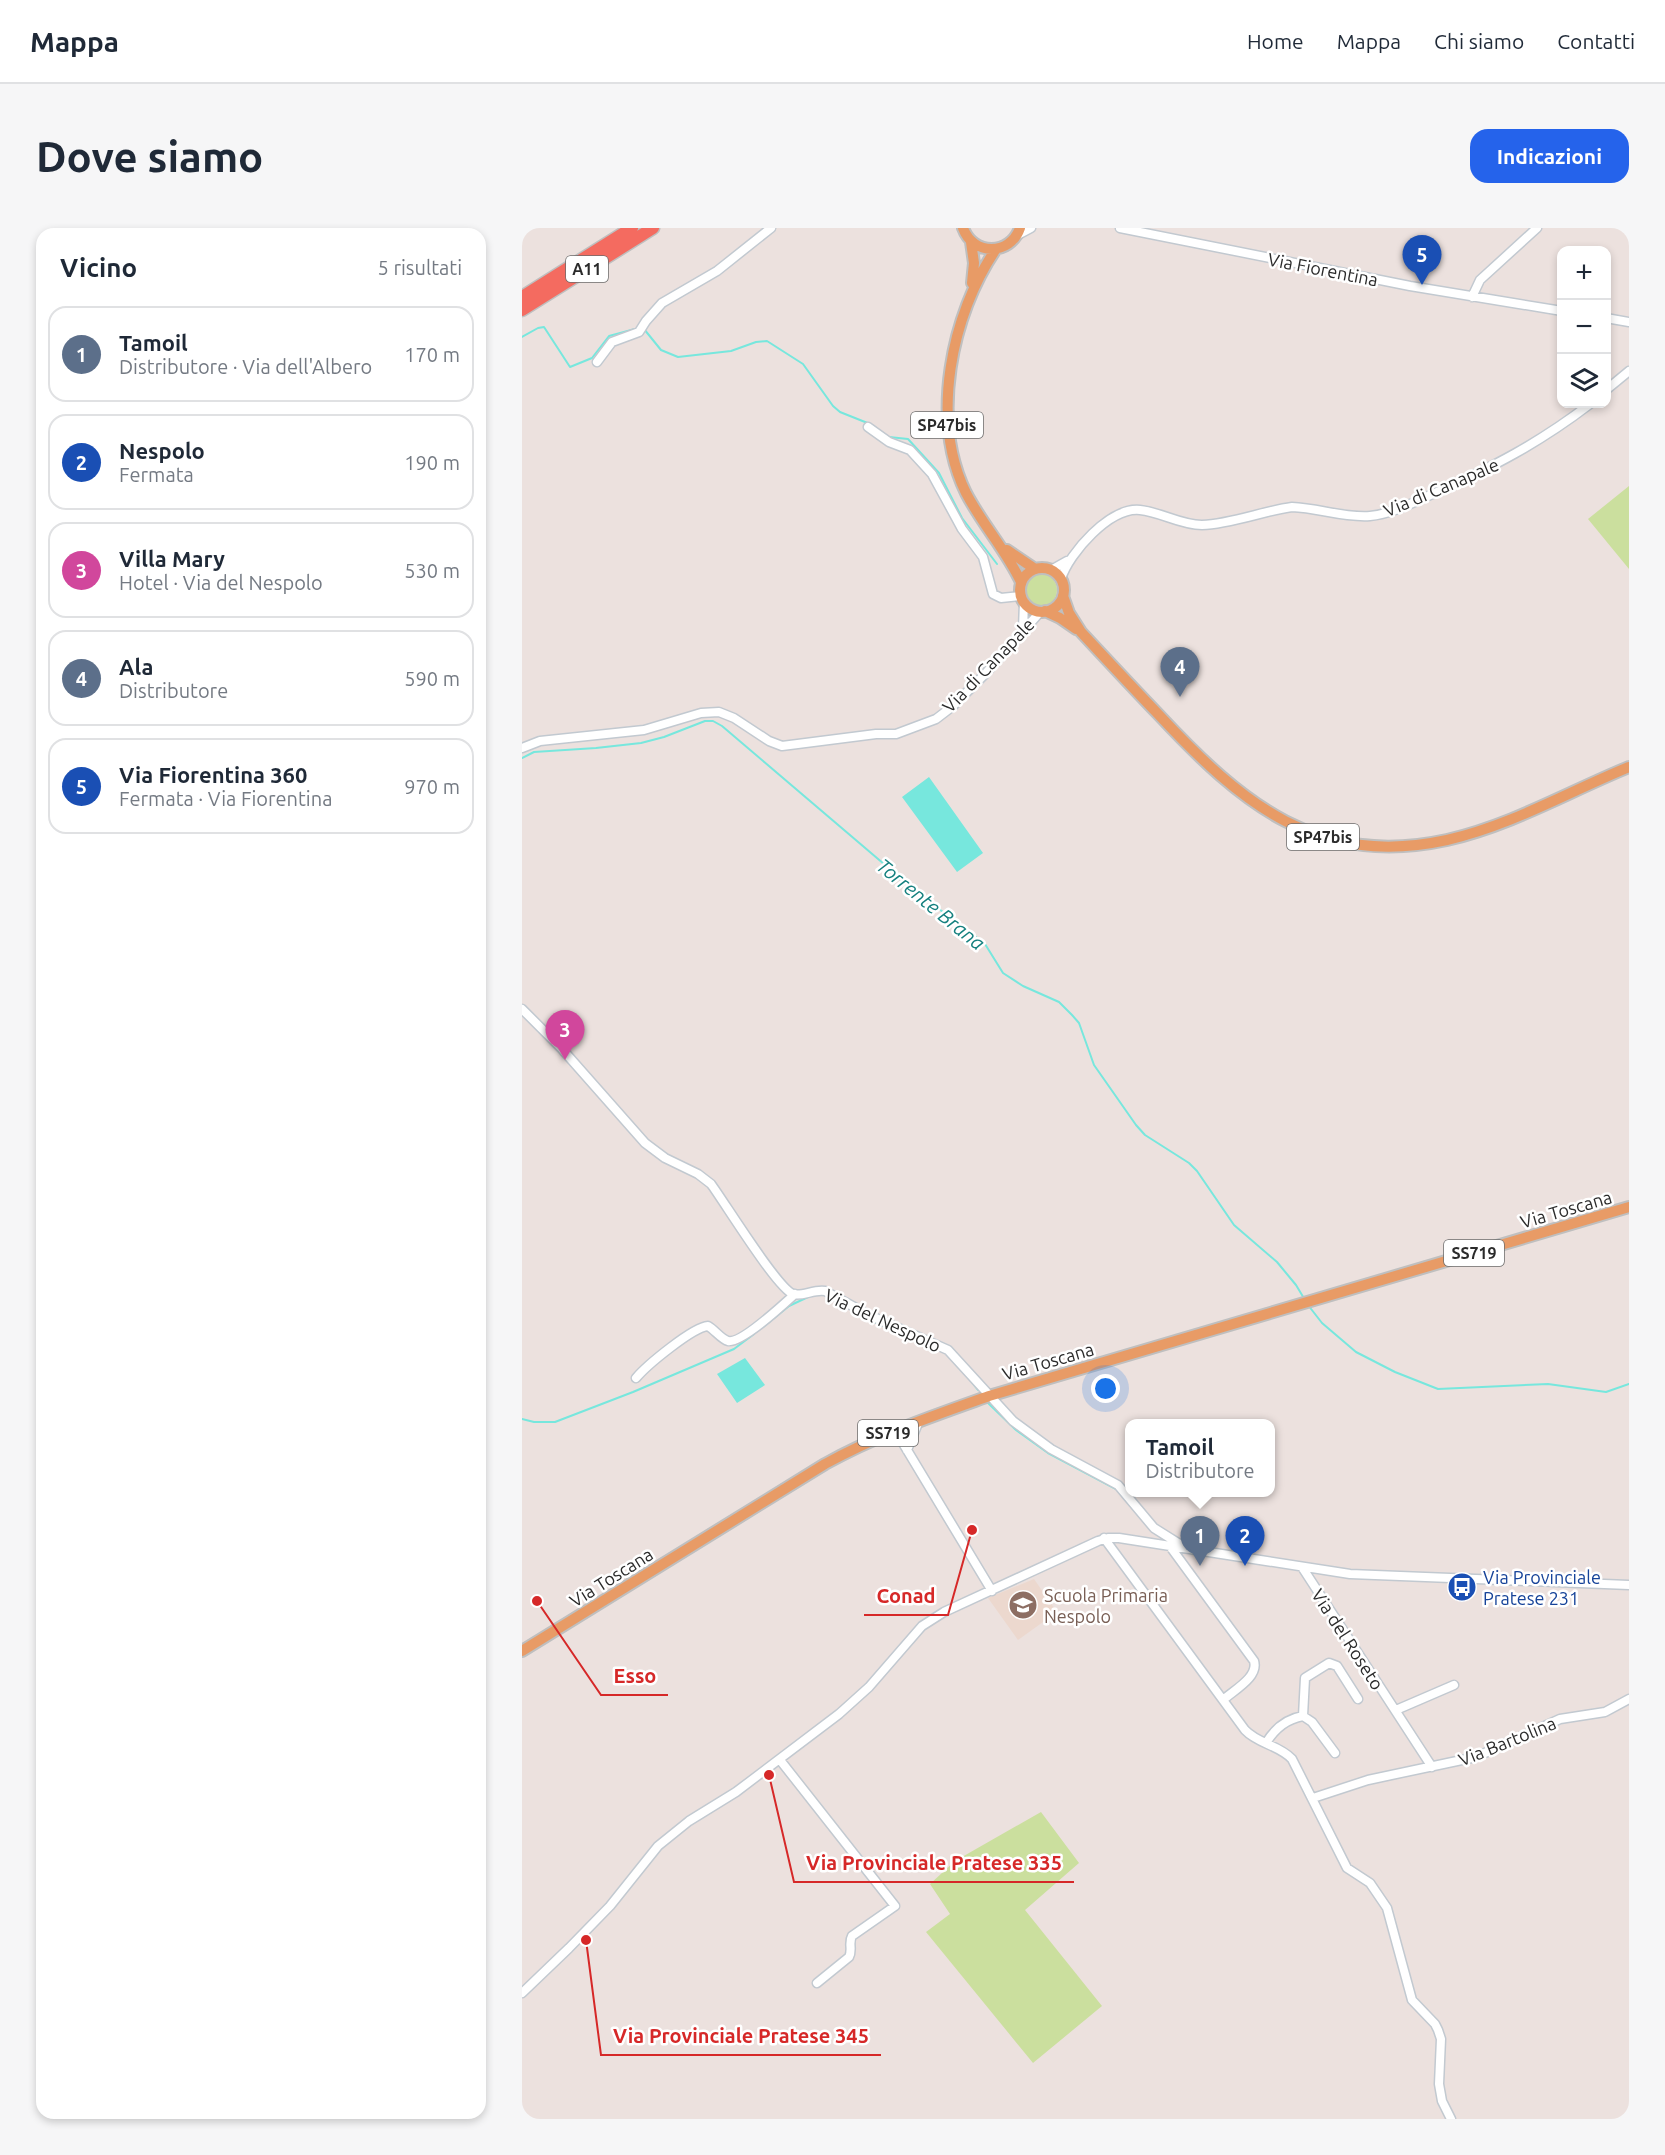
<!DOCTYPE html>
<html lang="it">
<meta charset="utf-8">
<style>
body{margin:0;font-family:Ubuntu,sans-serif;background:#f6f6f7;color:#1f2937}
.controls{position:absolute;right:18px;top:18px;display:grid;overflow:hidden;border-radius:12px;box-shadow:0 3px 9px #0003}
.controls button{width:54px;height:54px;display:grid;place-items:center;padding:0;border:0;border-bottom:2px solid #e0e1e3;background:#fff;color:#1f2937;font:30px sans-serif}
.you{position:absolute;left:584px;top:1161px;width:21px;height:21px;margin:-15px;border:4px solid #fff;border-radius:50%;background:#1a73e8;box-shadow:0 0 0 9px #1a73e833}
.badge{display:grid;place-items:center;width:39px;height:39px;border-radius:50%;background:#2563eb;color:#fff;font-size:20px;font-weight:700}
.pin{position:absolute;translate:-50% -50px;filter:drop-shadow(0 2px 3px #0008)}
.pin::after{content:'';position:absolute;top:32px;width:21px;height:18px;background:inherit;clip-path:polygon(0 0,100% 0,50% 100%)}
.popup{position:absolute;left:603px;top:1191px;width:150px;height:78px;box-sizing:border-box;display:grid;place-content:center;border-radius:12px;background:#fff;filter:drop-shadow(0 2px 4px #0005);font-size:20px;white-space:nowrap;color:#747a83}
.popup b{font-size:22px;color:#1f2937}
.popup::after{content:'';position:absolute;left:50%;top:100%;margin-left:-12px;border:12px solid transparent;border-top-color:#fff}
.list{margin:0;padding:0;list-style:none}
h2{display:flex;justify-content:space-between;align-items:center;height:78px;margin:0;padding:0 24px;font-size:26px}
h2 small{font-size:20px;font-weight:400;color:#747a83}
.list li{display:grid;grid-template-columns:39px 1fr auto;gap:18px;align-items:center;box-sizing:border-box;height:96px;margin:0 12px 12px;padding:0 12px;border:2px solid #e0e1e3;border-radius:18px}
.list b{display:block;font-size:22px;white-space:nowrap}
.list p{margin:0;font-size:20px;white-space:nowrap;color:#747a83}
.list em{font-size:20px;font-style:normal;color:#747a83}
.icon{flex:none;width:33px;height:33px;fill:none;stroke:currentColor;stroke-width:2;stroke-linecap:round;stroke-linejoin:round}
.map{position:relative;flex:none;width:1107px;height:1891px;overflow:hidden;border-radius:18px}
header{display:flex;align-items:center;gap:36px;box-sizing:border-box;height:84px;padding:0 30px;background:#fff;border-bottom:2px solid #e0e1e3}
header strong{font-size:28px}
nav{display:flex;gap:33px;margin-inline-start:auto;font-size:21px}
.intro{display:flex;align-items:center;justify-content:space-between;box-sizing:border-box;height:144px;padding:0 36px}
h1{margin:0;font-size:42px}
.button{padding:15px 27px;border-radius:18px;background:#2563eb;color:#fff;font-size:21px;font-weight:700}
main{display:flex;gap:36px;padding:0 36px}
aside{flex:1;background:#fff;border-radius:18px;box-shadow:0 3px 9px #0003}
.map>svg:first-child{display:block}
.education{fill:#ecd8ce}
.green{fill:#cbdf9e}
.water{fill:#77e7dd}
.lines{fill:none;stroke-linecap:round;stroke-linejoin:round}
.stream{stroke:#77e7dd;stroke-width:2}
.minor-casing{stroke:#c2c9d0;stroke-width:11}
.major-casing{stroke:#bfbfbf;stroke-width:14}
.highway-casing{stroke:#bfbfbf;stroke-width:15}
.minor{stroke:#fff;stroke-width:8}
.major{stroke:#e89b66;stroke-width:10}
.highway{stroke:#f46b60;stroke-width:12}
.labels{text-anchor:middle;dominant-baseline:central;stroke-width:5;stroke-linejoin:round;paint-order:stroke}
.shield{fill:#fff;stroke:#6b6b6b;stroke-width:1.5}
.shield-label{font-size:16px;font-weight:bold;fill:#2b2b2b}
.street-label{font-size:18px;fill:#2b2b2b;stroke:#fff}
.transit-label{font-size:18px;fill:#164399;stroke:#fff;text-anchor:start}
.education-label{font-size:18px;fill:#785e54;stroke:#fff;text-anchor:start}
.water-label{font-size:20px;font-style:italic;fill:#15807f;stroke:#fff}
.leader{fill:none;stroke:#d62828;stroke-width:2}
.callout-dot{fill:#d62828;stroke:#fff;stroke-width:2}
.callout-label{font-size:20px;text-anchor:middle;font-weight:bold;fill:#d62828;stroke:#fff;stroke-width:5;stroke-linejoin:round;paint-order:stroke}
</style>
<header>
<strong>Mappa</strong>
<nav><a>Home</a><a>Mappa</a><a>Chi siamo</a><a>Contatti</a></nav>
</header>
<div class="intro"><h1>Dove siamo</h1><a class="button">Indicazioni</a></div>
<main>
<aside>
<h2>Vicino<small>5 risultati</small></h2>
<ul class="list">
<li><span class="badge" style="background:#5c6f8a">1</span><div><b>Tamoil</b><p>Distributore · Via dell'Albero</p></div><em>170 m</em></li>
<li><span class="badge" style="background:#1a4fb4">2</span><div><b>Nespolo</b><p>Fermata</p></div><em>190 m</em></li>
<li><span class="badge" style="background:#d1479c">3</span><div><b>Villa Mary</b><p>Hotel · Via del Nespolo</p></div><em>530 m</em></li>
<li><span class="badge" style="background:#5c6f8a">4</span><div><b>Ala</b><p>Distributore</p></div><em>590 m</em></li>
<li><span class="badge" style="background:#1a4fb4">5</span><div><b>Via Fiorentina 360</b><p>Fermata · Via Fiorentina</p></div><em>970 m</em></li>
</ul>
</aside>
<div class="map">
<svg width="1107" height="1891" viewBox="0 0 1107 1891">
<rect width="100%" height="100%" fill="#ece1de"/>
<path class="education" d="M512 1351 535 1384 496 1412 466 1370Z"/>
<path class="green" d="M1107 258V341L1066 291Z
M503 362a16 16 0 1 1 32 0a16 16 0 1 1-32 0Z
M519 1584 557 1635 503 1682 580 1778 511 1835 404 1704 428 1686 408 1656 433 1633Z"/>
<path class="water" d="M407 549 461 625 435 644 380 569Z
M223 1130 243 1157 215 1175 195 1146Z"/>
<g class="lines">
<path class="stream" d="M122 101 139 122 156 129 209 123 234 114 245 113 281 136 311 178 318 184 348 196
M0 109 16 100 22 99 48 139 70 130 87 108 113 101
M367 209 386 211 417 245 440 290 475 336
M0 530 12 524 74 520 119 515 142 509 183 493H191L200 498 369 642 375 649 463 716 481 745 501 758 537 774 550 787 557 795 572 837 614 897 623 907 667 935 675 943 712 997 755 1034 774 1057 783 1072
M786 1077 800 1095 834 1124 873 1144 916 1161 1026 1156 1084 1164 1107 1156
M348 1092 381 1107
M241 1099 267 1078 286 1069
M445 1148 456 1162
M466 1175 494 1202 526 1225 594 1261
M0 1191 12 1194H33L111 1164 212 1121 232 1106
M607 1259 608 1258"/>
<g class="minor-casing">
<path id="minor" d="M598 0 888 58 1040 83
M494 8 509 0
M950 69 958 52 1015 0
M1084 90 1107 94
M75 134 90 114 117 104 124 93 140 75 195 43 249 0
M1084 162 1107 143
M346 199 367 214 388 222 410 246 440 301 461 329 471 366 479 370 499 368
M529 342 545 333
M539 351C547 325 588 279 618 282 639 284 658 297 680 297 709 296 741 283 770 279 797 280 821 290 848 288 870 286 892 274 913 265 971 239 1017 215 1068 176
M501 401 502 374
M0 520 18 513 122 502 179 485 197 484 212 490 247 513 260 518 354 506H374L414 491 431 478 464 445 518 384
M0 781 40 821 123 915 143 930 176 946 189 956C203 975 255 1060 271 1066 280 1069 292 1061 303 1063L347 1087 426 1122 491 1193 529 1221 596 1257 632 1300 659 1317
M114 1150C125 1137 171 1099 186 1098 193 1102 199 1111 206 1113 219 1116 262 1076 273 1066
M373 1202 470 1363
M385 1222 397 1193
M582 1310 723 1502C736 1516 757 1517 770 1531L825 1640 848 1655 865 1680 890 1772 913 1796 916 1802 919 1811 917 1856 920 1873 929 1891
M647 1317 732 1433C737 1449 712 1462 701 1472
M780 1339 910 1539
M874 1482 932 1457
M781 1488 783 1450 807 1435 815 1438 836 1471
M744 1515C753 1500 764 1491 781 1488L790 1494 813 1525
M258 1532 373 1678 330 1708C326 1715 331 1722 327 1729L295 1755
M791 1570 846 1552 954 1529 1038 1491 1083 1484 1107 1471
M0 1765 47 1720 88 1678 136 1618 167 1593 214 1564 317 1486 347 1459 400 1398 422 1384 576 1313 586 1310H597L828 1346 1107 1357"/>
</g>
<g class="major-casing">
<path id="major" d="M441 0C451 28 488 28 498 0
M449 14 452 35 450 55
M474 21C429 87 408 191 444 265 460 296 484 322 499 354
M485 322 513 341
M498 362a22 22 0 1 1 44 0a22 22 0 1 1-44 0Z
M541 368 547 385 559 404C585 432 611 460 637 487 720 576 796 640 925 612 990 597 1046 564 1107 539
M523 383 538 390 554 401
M0 1423 303 1236C355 1207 411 1188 467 1168L1107 979"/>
</g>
<g class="highway-casing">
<path id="highway" d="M0 69 110 0
M0 82 131 0"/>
</g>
<use href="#minor" class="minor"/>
<use href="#major" class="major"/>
<use href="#highway" class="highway"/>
</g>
<defs>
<g id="bus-disc" transform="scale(1.5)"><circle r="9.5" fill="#1a4fb4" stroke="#fff"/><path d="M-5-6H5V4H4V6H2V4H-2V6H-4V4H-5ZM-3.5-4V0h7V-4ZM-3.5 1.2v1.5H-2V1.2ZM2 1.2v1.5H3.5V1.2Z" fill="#fff"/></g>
<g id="school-disc" transform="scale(1.5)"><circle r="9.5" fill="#8d6e63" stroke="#fff"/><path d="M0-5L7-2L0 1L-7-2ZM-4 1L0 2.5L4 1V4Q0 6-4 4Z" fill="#fff"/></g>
</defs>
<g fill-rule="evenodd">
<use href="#bus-disc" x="940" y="1359"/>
<use href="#school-disc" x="501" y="1377"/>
</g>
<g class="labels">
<g class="shield">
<rect x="44" y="28" width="42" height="26" rx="4.5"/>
<rect x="389" y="184" width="72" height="26" rx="4.5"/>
<rect x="765" y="596" width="72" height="26" rx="4.5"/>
<rect x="922" y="1012" width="60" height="26" rx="4.5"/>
<rect x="336" y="1192" width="60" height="26" rx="4.5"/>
</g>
<g class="shield-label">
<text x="65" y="41">A11</text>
<text x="425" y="197">SP47bis</text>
<text x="801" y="609">SP47bis</text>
<text x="952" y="1025">SS719</text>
<text x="366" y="1205">SS719</text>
</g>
<g class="street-label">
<text transform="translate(801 41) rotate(11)">Via Fiorentina</text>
<text transform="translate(919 259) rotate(-23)">Via di Canapale</text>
<text transform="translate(466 437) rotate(-46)">Via di Canapale</text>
<text transform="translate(1044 981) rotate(-16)">Via Toscana</text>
<text transform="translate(361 1092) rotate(25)">Via del Nespolo</text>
<text transform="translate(526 1133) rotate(-16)">Via Toscana</text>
<text transform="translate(89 1349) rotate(-32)">Via Toscana</text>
<text transform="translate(826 1411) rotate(57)">Via del Roseto</text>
<text transform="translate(985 1513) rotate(-22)">Via Bartolina</text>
</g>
<g class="transit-label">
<text x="961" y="1349">Via Provinciale<tspan x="961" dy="21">Pratese 231</tspan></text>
</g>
<g class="education-label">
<text x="522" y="1367">Scuola Primaria<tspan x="522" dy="21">Nespolo</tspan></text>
</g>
<g class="water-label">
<text transform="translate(409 676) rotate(39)">Torrente Brana</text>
</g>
</g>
<path class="leader" d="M450 1302L426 1387H342M15 1373L79 1467H146M247 1547L272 1654H552M64 1712L79 1827H359"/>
<g class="callout-dot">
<circle cx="450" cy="1302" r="6"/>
<circle cx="15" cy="1373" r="6"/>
<circle cx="247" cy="1547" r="6"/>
<circle cx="64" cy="1712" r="6"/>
</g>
<g class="callout-label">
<text x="384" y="1375">Conad</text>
<text x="113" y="1455">Esso</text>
<text x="412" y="1642">Via Provinciale Pratese 335</text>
<text x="219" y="1815">Via Provinciale Pratese 345</text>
</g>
</svg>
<div class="controls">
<button>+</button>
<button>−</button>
<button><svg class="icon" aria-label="layers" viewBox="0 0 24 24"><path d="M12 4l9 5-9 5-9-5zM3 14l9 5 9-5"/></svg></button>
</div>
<div class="you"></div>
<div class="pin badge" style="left:678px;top:1338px;background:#5c6f8a">1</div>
<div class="popup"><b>Tamoil</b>Distributore</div>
<div class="pin badge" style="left:723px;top:1338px;background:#1a4fb4">2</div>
<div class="pin badge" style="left:43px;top:832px;background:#d1479c">3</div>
<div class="pin badge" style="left:658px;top:469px;background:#5c6f8a">4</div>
<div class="pin badge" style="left:900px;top:57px;background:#1a4fb4">5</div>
</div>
</main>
